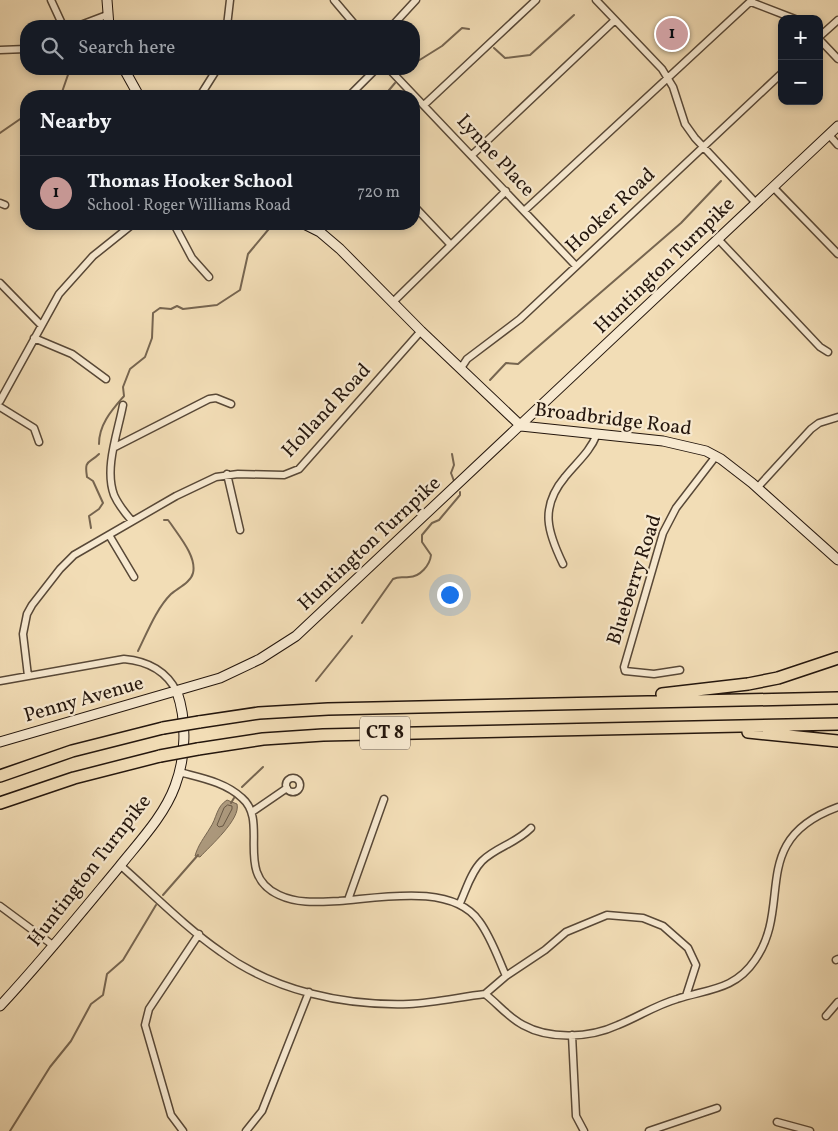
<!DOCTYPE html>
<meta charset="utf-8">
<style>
body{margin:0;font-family:Vollkorn,serif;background:#242831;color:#f1f3f6}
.controls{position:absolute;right:15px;top:15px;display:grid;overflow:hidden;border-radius:10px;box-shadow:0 2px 8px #0003}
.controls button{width:45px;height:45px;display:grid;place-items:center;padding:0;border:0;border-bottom:1px solid #363941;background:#171b24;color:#f1f3f6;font:25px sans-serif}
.you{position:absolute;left:449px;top:594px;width:18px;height:18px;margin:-12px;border:4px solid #fff;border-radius:50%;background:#1a73e8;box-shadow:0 0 0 8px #1a73e833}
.badge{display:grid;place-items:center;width:32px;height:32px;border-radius:50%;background:#c59692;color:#111;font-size:16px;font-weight:700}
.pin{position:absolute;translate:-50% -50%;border:2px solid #fff;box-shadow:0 1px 5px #0006}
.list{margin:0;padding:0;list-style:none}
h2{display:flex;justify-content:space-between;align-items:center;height:65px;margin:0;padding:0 20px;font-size:21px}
h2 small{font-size:16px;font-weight:400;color:#9ea1a6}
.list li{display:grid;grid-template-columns:32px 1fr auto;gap:15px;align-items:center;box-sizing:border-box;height:75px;padding:0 20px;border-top:1px solid #363941}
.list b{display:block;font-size:19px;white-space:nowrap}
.list p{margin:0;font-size:16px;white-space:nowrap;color:#9ea1a6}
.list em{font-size:16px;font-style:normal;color:#9ea1a6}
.icon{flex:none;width:28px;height:28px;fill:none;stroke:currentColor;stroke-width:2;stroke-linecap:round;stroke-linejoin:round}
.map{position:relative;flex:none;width:838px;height:1131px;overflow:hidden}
.search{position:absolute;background:#171b24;box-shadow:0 2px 8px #0003;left:20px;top:20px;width:400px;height:55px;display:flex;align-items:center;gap:12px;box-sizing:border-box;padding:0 18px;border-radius:20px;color:#9ea1a6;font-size:19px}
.panel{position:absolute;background:#171b24;box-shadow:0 2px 8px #0003;left:20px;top:90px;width:400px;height:140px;border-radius:20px}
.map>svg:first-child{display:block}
.water{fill:#ac997d;stroke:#766550}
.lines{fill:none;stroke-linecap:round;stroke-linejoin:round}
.shore{stroke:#685845;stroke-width:1}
.stream{stroke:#766550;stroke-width:2}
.minor-casing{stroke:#584837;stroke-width:9}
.secondary-casing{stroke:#24160d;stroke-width:11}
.motorway-casing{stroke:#24160d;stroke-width:14}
.minor{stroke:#f7e9d0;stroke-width:6}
.secondary{stroke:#f7e9d0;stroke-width:9}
.motorway{stroke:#f2ddb6;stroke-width:11}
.motorway-bridge-casing{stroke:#24160d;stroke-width:14;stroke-linecap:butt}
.motorway-bridge{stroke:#f2ddb6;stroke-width:11}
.labels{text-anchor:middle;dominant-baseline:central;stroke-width:4.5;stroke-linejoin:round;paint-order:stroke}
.shield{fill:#f7e9d0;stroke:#635548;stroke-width:1}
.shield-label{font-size:19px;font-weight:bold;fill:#24160d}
.street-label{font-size:20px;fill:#24160d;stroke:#f7e9d0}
</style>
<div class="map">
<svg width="838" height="1131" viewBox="0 0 838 1131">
<rect width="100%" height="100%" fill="#f2ddb6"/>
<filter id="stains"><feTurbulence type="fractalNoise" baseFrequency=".004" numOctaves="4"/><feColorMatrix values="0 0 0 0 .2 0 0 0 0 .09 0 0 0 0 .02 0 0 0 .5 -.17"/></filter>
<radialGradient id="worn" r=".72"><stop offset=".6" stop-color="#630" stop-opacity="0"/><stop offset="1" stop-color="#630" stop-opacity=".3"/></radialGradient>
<path class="water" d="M227 800 237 804C241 819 210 846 200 857L195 856C198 845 204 838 210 828 217 818 216 807 227 800Z"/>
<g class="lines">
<path class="shore" d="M228 805 232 806V809L223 826 219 827 217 825 224 808Z"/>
<path class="stream" d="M494 48 505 58 530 55 574 15
M418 61 442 46 462 28 469 29
M56 96 62 92 70 69
M384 96 395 83
M0 133 26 115
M490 380 506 363 518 364 681 223 721 181
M99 444C99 424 112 410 124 396L123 387 130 369 145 357 152 338 153 313 160 308 171 309 177 306 183 309 217 305 240 290 248 254 273 224
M452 454 454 465 451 473 454 481
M91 528 89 516 99 509 103 503 93 481 87 477C84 459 89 464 99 454
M362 623 393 579C399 576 403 578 409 577 420 577 430 565 431 555L422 542V535L432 523 439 520 460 495V492
M138 651C147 633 156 609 171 594 178 588 191 582 193 573 197 557 179 536 171 524L168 520H164
M316 681 352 636
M242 787 263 767
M231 803 234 798
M163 895 198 855
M10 1131 50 1067 71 1041 91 1004 103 995 107 974 123 960 156 905"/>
<g class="minor-casing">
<path id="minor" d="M51 0 63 26
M334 0 356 26
M596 0 662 69 673 87 685 124 695 138 756 203
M751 2 795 19
M78 26 107 15
M227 26 230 0
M392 26 416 0
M819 37 838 20
M819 39 838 59
M0 50 26 49
M389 69 576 266
M200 96 217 69
M349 96 376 69
M424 105 536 0
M829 135 838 145
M472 155 615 20
M773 187 838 254
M0 203 5 205
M414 206 450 244
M524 211 752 0
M174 224 192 258 209 277
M718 239 820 347 828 352
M0 283 41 325
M393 302 506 191
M34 338 72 354 106 379
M461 368 467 359 520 319 782 73
M0 401 59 294 93 256 133 224
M123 405C118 432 104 468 114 495 118 504 125 513 132 521
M0 407 34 428 39 442
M115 447 209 399 216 398 231 404
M227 474 240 530
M757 488 811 429 819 423 838 417
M109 535 134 577
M563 564C548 533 539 508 565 477 577 462 590 452 597 434
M680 670 654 674 625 671 624 667 663 533 676 508 716 456
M28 676 23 634 27 614 32 605 60 569 74 555 176 496 216 477 238 474 284 475 299 469 421 331
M0 681 124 659C147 661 166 670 177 692
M179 772C201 778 225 782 242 798 270 822 233 874 279 895 298 904 318 902 339 901 380 898 452 883 479 921 491 937 498 958 506 976
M286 785a7 7 0 1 1 14 0a7 7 0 1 1-14 0Z
M252 812 287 788
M120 865C153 894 185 927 221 952 274 991 344 1006 409 1004 434 1003 460 997 485 994 498 1004 508 1017 523 1025 550 1040 590 1038 618 1025 638 1017 656 1005 677 999 708 989 735 990 755 960 794 904 747 840 838 807
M348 900 384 799
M460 903C466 890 471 872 482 861 496 847 515 844 531 828
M0 906 54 946
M836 960 838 959
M485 994 506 976 545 950 566 932 607 915 643 918 663 926 688 948 696 965 686 996
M826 1016 838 1002
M572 1035 576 1116 584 1131
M777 1122 810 1131
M183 1131 171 1115 145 1025 149 1009 199 934
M246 1131 262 1111 309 992
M649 1131 717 1108"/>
</g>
<g class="secondary-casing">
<path id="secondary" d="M107 0 109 26
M124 69 139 96
M304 224 320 232 340 249 421 331 521 426 663 441 706 451 721 459 752 483 838 560
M0 742 220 678 260 659 296 636 838 126
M0 1006C42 961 80 914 119 867 139 842 164 816 175 786 186 757 187 721 177 692"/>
</g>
<g class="motorway-casing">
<path id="motorway" d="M662 694 748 684 778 678 838 658
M199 722 259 713 328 709 838 698
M748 732 838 741
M198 749 263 739 323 735 838 724
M0 776 72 751 163 728
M0 803 74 778 160 756"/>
</g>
<use href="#minor" class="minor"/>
<use href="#secondary" class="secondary"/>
<use href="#motorway" class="motorway"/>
<g class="motorway-bridge-casing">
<path id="motorway-bridge" d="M163 728 199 722
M160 756 198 749"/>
</g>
<use href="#motorway-bridge" class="motorway-bridge"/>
</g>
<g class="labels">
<rect class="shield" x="360" y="716.5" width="50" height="33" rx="4"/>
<g class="shield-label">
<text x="385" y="733">CT 8</text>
</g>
<g class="street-label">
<text transform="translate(495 156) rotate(47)">Lynne Place</text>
<text transform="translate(611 211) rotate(-43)">Hooker Road</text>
<text transform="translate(665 266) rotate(-44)">Huntington Turnpike</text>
<text transform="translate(327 411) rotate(-47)">Holland Road</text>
<text transform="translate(613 420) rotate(7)">Broadbridge Road</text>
<text transform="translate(370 544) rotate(-43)">Huntington Turnpike</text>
<text transform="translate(635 580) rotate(-72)">Blueberry Road</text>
<text transform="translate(84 700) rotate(-16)">Penny Avenue</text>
<text transform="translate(90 871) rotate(-52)">Huntington Turnpike</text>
</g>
</g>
<rect width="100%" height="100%" filter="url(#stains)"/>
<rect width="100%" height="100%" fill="url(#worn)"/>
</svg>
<div class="controls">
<button>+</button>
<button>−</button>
</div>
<div class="you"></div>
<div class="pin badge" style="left:672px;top:34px">1</div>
<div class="search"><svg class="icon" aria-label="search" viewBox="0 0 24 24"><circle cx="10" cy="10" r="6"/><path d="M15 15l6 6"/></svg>Search here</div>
<section class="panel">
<h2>Nearby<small></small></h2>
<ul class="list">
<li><span class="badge">1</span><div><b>Thomas Hooker School</b><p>School · Roger Williams Road</p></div><em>720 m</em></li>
</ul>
</section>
</div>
